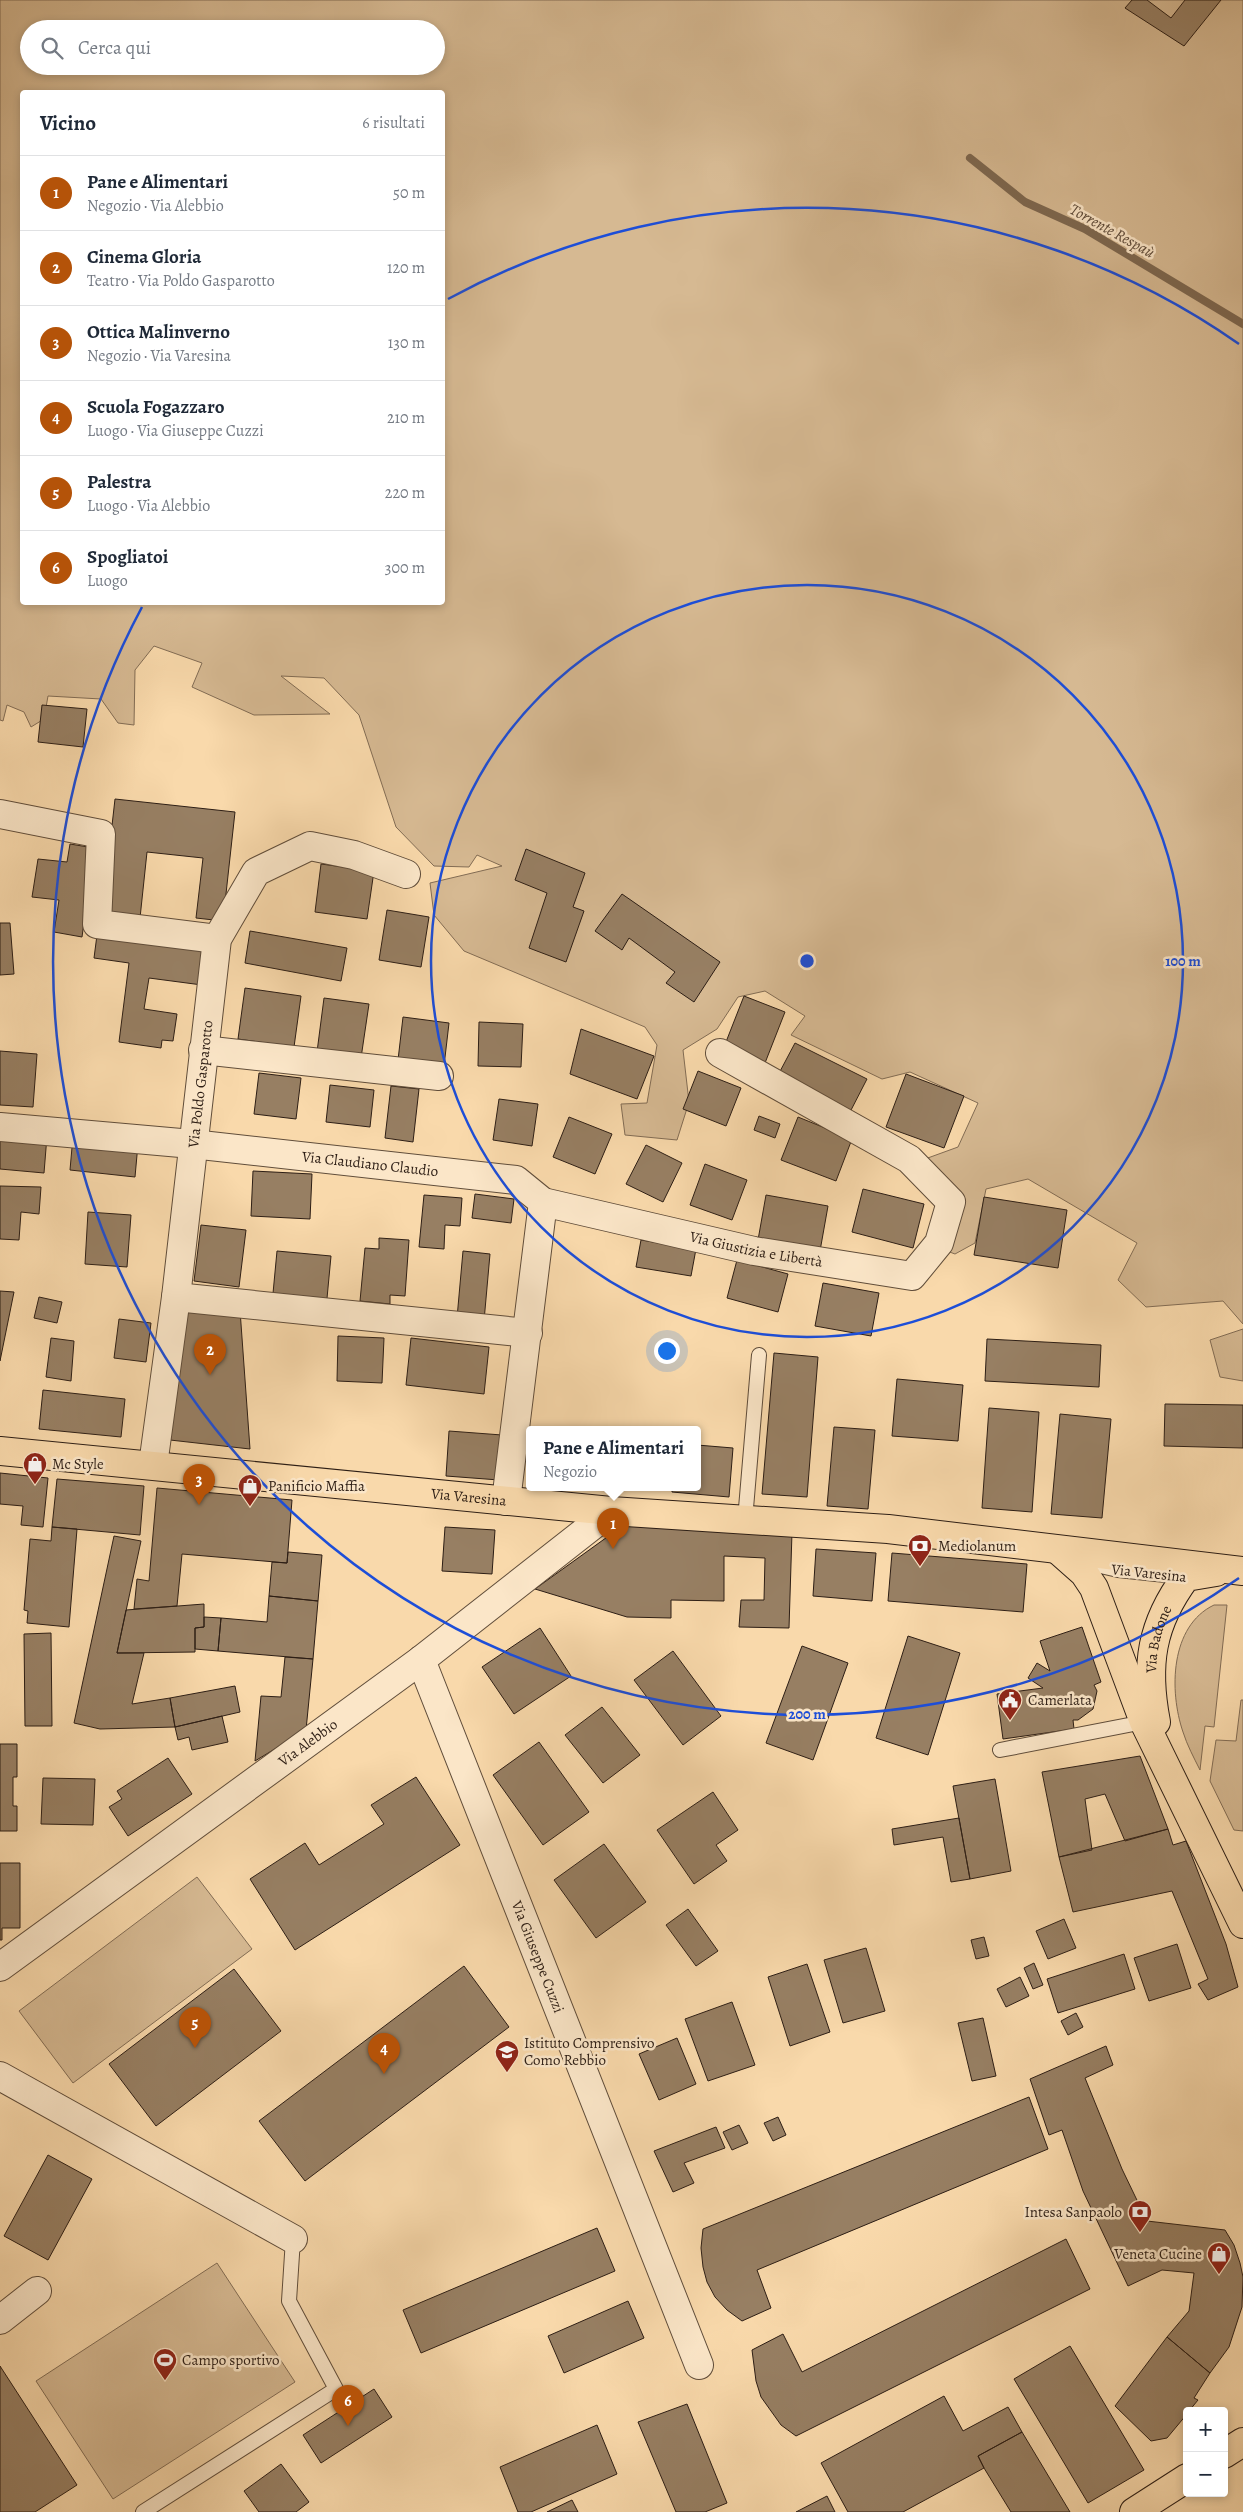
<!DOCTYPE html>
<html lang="it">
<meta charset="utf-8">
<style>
body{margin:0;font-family:Alegreya,serif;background:#f6f6f7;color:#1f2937}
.controls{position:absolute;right:15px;bottom:15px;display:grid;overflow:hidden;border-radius:5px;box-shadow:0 2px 8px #0003}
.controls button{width:45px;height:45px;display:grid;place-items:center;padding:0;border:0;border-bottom:1px solid #e0e1e3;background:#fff;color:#1f2937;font:25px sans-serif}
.you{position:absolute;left:666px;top:1350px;width:18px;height:18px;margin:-12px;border:4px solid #fff;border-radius:50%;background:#1a73e8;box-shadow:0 0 0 8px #1a73e833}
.badge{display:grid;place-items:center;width:32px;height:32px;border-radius:50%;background:#b45309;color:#fff;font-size:16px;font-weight:700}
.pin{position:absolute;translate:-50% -41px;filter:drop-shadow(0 1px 2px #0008)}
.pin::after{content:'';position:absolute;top:26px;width:18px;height:15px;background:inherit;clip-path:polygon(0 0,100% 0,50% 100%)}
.popup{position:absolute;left:526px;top:1426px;width:175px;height:65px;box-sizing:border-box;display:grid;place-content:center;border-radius:5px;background:#fff;filter:drop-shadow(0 1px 4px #0005);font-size:16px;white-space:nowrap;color:#747a83}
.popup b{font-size:19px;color:#1f2937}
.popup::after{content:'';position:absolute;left:50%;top:100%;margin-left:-10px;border:10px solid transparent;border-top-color:#fff}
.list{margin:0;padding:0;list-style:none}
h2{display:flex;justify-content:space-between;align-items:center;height:65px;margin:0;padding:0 20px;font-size:21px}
h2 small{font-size:16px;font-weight:400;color:#747a83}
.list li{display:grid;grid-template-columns:32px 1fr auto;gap:15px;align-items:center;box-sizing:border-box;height:75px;padding:0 20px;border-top:1px solid #e0e1e3}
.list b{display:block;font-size:19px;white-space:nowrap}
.list p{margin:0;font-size:16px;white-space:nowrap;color:#747a83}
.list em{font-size:16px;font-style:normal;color:#747a83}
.icon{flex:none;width:28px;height:28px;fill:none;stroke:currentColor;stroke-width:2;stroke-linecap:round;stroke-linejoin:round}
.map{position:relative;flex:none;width:1243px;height:2512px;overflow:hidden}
.search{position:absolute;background:#fff;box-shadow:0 2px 8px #0003;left:20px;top:20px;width:425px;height:55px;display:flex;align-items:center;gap:12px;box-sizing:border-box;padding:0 18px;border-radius:28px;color:#747a83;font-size:19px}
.panel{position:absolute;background:#fff;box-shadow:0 2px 8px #0003;left:20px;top:90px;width:425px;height:515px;border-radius:5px}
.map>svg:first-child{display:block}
.green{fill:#d6b992;stroke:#826c54;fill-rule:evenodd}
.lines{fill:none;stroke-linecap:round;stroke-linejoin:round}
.stream{stroke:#7e6850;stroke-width:8}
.building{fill:#977f63;stroke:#2d1e15}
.lane-casing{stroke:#604d3a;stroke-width:16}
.street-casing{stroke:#604d3a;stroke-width:30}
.primary-casing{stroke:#2d1e15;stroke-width:30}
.lane{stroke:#fbe6c8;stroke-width:14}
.street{stroke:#fbe6c8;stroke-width:28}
.primary{stroke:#f9d9ab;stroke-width:28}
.ring{fill:none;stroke:#1d4ed8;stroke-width:2.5}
.labels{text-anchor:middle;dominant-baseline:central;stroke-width:5;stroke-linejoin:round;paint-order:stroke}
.street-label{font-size:15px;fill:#2d1e15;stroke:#fbe6c8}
.poi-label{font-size:15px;fill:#2d1e15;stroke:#fbe6c8;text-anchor:start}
.water-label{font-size:16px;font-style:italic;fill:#5c4938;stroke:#fbe6c8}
.centre{fill:#1d4ed8;stroke:#fbe6c8;stroke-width:2.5}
.ring-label{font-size:15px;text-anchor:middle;font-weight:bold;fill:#1d4ed8;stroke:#fbe6c8;stroke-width:5;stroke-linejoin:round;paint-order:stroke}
</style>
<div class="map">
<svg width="1243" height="2512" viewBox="0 0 1243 2512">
<rect width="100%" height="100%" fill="#f9d9ab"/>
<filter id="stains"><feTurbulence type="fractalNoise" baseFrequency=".004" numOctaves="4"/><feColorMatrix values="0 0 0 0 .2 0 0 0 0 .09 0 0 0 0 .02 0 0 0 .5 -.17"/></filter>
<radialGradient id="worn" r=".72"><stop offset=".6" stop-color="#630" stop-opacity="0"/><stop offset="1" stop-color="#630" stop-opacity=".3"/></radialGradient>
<path class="green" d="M0 0H1243V1324L1223 1301 1146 1307 1118 1280 1137 1243 1028 1179 986 1189 975 1243 955 1254 939 1248 944 1202 925 1159 958 1147 978 1103 910 1072 882 1079 791 1035 805 1016 765 991 738 997 717 1029 683 1050 689 1102 677 1140 625 1135 621 1104 647 1103 657 1045 645 1027 464 951 434 915 430 883 502 866 477 855 469 867 434 866 396 827 359 715 324 678 281 676 330 714 254 715 192 687 202 663 154 646 135 670 134 725 118 723 101 699 48 696 44 719 31 727 24 712 7 705 3 721 0 720ZM29 29H436V66H29ZM22 92H442V602H22Z
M1243 1329V1381L1220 1377 1210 1340Z
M1214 1605H1227L1214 1727 1205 1726 1200 1770C1194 1758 1187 1745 1183 1732 1169 1691 1170 1626 1214 1605Z
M1241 1700H1243V1831L1234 1830 1210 1781 1216 1740 1236 1741Z
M197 1877 252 1949 73 2083 19 2011Z
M217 2263 295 2382 113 2499 36 2381Z"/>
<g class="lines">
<path class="stream" d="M970 158 1025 202 1085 229 1243 324"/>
</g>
<path class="building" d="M1132 0H1147L1171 18 1185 0H1221L1184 46 1125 8Z
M42 705 87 709 83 747 38 742Z
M115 799 235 812 223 921 196 918 203 858 147 852 140 918 102 914Z
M70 844 94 848 82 937 54 932 59 900 32 897 38 859 67 862Z
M526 849 585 873 573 907 584 911 566 962 529 948 547 893 515 880Z
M321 864 374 871 367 919 315 912Z
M622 894 720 962 694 1002 666 983 675 972 629 938 622 950 595 931Z
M387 910 429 917 421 967 379 960Z
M0 923H10L14 974 0 975Z
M250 931 347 948 341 981 245 963Z
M97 935 206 949 202 985 149 978 144 1009 177 1014 173 1041 162 1040 161 1048 119 1042 129 963 94 958Z
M245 988 301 996 294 1047 238 1039Z
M744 996 785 1012 765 1063 724 1047Z
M324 998 369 1004 361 1058 317 1052Z
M403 1017 449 1023 444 1066 398 1060Z
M479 1022 523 1024 521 1067 478 1066Z
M581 1029 654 1056 637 1099 570 1074Z
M795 1043 867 1079 849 1114 777 1077Z
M0 1051 37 1054 33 1107 0 1105Z
M698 1071 741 1088 726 1126 683 1109Z
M259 1073 301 1078 296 1119 254 1114Z
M906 1074 964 1096 944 1148 886 1127Z
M330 1085 374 1090 370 1127 326 1122Z
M391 1086 419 1089 413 1142 385 1138Z
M499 1099 538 1104 532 1146 493 1140Z
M759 1116 780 1124 775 1138 754 1130Z
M569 1117 612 1134 595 1174 553 1157Z
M798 1117 852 1139 836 1181 781 1160Z
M0 1132 47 1136 44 1173 0 1169Z
M73 1136 138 1144 135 1177 70 1170Z
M646 1145 682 1163 663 1202 626 1184Z
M705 1164 747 1180 732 1220 690 1205Z
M253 1171 312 1174 310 1219 251 1216Z
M0 1186 41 1187 39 1214 21 1212 19 1240 0 1239Z
M863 1189 924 1204 913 1248 852 1232Z
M475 1194 514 1199 511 1223 472 1218Z
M424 1195 462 1198 460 1226 445 1225 444 1249 419 1247Z
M766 1195 828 1206 820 1251 758 1240Z
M984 1197 1067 1210 1058 1268 974 1255Z
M88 1212 131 1215 127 1267 85 1264Z
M201 1225 246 1230 239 1287 194 1281Z
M379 1238 409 1240 405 1296 390 1295V1304L360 1301 365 1248 379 1249Z
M641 1240 696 1249 691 1276 636 1267Z
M277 1251 331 1256 326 1309 272 1304Z
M463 1251 490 1254 484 1321 457 1318Z
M737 1260 788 1274 778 1312 727 1298Z
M823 1283 879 1293 871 1336 815 1326Z
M0 1291 14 1292 0 1361Z
M39 1297 62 1302 57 1323 34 1318Z
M180 1303 240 1310 250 1449 170 1440Z
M119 1319 151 1323 146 1362 114 1358Z
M338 1336 384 1338 382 1383 337 1381Z
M51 1338 74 1341 71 1381 46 1377Z
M411 1338 489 1347 484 1394 406 1385Z
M987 1339 1101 1345 1099 1387 985 1381Z
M774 1353 818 1357 807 1497 762 1494Z
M897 1379 963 1385 958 1441 892 1436Z
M43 1390 125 1399 121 1437 39 1429Z
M1165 1404 1243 1405V1448L1164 1446Z
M989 1408 1039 1412 1032 1512 982 1508Z
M1060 1414 1111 1419 1102 1518 1051 1514Z
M834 1427 875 1430 868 1509 827 1506Z
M449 1431 502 1435 499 1480 446 1476Z
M697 1445 733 1448 729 1497 672 1492V1488H697Z
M0 1473 48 1478 43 1527 21 1525 23 1506 0 1504Z
M57 1479 144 1486 140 1535 52 1527Z
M157 1488 292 1500 287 1563 182 1554 177 1606 134 1609 137 1579 149 1581Z
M628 1522 792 1532 789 1628 739 1627 741 1600H764L765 1558 724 1556V1601L671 1600V1618L627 1617 535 1589Z
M52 1527 77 1529 69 1627 27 1623 28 1611 24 1610 30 1539 51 1541Z
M445 1527 495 1530 492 1574 442 1571Z
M114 1536 141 1541 117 1653H144L132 1704 170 1698 175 1727 100 1729 74 1723Z
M816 1549 876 1553 872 1601 813 1596Z
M288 1552 322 1555 318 1601 269 1596 272 1562 287 1563Z
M892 1553 1027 1564 1023 1612 888 1601Z
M269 1596 318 1601 313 1659 218 1651 221 1618 267 1622Z
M204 1604V1627L195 1628V1652L117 1653 126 1610Z
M204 1617 221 1618 218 1651 195 1649V1628L204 1627Z
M1082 1627 1101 1682 1094 1685 1097 1691 1093 1709 1078 1720H1073L1074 1729 1003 1739 997 1694 1043 1688 1028 1678 1037 1663 1050 1671 1040 1641Z
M540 1628 571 1676 514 1714 482 1667Z
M51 1633 52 1726H25L24 1634Z
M908 1636 960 1653 928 1755 876 1738Z
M802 1646 848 1663 813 1760 766 1743Z
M673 1651 721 1716 683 1745 634 1680Z
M285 1657 313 1659 306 1730 255 1761 261 1696 281 1697Z
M235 1686 240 1712 175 1727 170 1698Z
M602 1707 640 1755 603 1783 565 1735Z
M222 1716 228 1742 192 1750 189 1737 178 1740 175 1727Z
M539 1742 589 1812 543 1845 493 1775Z
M0 1744H17V1777H13V1806H17V1831H0Z
M1140 1756 1168 1829 1125 1841 1105 1794 1085 1799 1092 1850 1059 1857 1042 1772Z
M168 1758 192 1794 128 1836 109 1807 122 1799 117 1791Z
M416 1777 460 1845 295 1950 250 1879 305 1843 319 1865 384 1824 371 1805Z
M43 1778 95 1779 93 1825 41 1824Z
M995 1779 1011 1871 970 1879 953 1786Z
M713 1792 738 1830 716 1845 727 1861 694 1884 657 1830Z
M959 1818 970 1879 951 1882 943 1837 894 1845 892 1829Z
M1168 1829 1173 1845 1186 1841 1226 1944 1238 1987 1208 2000 1198 1984 1208 1979 1172 1891 1073 1912 1059 1857Z
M604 1844 646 1902 596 1938 554 1880Z
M0 1863H20V1928H2V1940H0Z
M688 1909 718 1951 696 1966 666 1925Z
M1064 1919 1076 1948 1048 1959 1036 1931Z
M984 1937 989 1956 976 1959 971 1940Z
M1177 1944 1191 1988 1149 2001 1134 1958Z
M866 1948 885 2011 843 2023 824 1960Z
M1124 1954 1135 1989 1058 2013 1047 1979Z
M1034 1963 1043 1985 1033 1989 1024 1968Z
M807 1964 830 2032 790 2046 768 1977Z
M464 1966 509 2027 305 2181 259 2121Z
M234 1969 281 2031 156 2126 109 2064Z
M1020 1977 1029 1996 1006 2007 997 1989Z
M732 2002 755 2065 708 2081 685 2019Z
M1076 2013 1083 2027 1068 2035 1061 2021Z
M983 2018 996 2076 972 2081 958 2023Z
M677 2038 696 2084 659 2100 639 2054Z
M1106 2046 1113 2065 1085 2078 1122 2169 1147 2221 1225 2230 1234 2245 1240 2263 1243 2277 1242 2307 1229 2347 1210 2373 1167 2337 1189 2311 1194 2273 1162 2270 1128 2286 1083 2191 1062 2130 1049 2135 1030 2079Z
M1029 2097 1048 2149 757 2270 771 2308 742 2321 727 2310 715 2297 707 2282 703 2267 701 2248 703 2229Z
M778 2117 786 2135 773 2141 764 2123Z
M739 2125 748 2143 732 2150 723 2132Z
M716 2127 725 2148 684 2163 694 2183 673 2192 654 2151Z
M48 2155 92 2179 48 2260 4 2236Z
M597 2228 615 2271 421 2353 403 2310Z
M1066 2239 1090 2289 796 2436 781 2425 761 2397 756 2381 752 2350 783 2334 802 2372Z
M628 2301 644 2338 564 2373 548 2336Z
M1167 2337 1210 2373 1194 2398 1198 2400 1189 2411H1187V2414L1167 2438 1151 2441 1115 2406Z
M1070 2346 1144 2470 1088 2503 1014 2379Z
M0 2366 77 2485 35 2512H0Z
M374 2389 392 2417 321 2463 303 2435Z
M944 2396 963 2431 1008 2407 1022 2432 978 2456 984 2468 903 2512H848L821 2463Z
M687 2404 727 2503 705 2512H676L638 2422Z
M597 2425 617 2474 531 2512H518L500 2467Z
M1022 2432 1070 2512H1011L984 2468 978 2456Z
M281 2464 309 2502 296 2512H259L244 2491Z
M827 2496 835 2512H796Z
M572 2500 578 2512H547Z"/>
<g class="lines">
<g class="lane-casing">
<path id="lane" d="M745 1520 759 1355
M1096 1565 1118 1570 1184 1577
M1000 1750 1144 1722
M143 2512 336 2389 289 2301 293 2239"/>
</g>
<g class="street-casing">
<g id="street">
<path d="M0 814 101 834 97 924 217 939"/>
<path d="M203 1050 439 1076"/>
<path id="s1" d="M0 1127 192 1144 516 1180 543 1202 754 1251 912 1276 939 1243 951 1202 909 1159 720 1053"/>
<path d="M176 1297 528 1333"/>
<path id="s2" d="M153 1465 176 1297 217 939 256 872 310 846 354 855 406 874"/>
<path d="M506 1501 543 1202"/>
<path id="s3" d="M421 1660 699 2365"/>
<path id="s4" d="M0 1967 421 1660 611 1511"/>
<path d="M0 2076 293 2239"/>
<path d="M0 2320 37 2291"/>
</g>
</g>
<g class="primary-casing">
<g id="primary">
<path id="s5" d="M0 1451 611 1511 888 1529 1243 1571"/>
<path d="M1058 1550 1084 1573 1094 1588 1144 1722 1243 1924"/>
<path id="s6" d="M1156 1722C1145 1665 1151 1624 1186 1577L1216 1572"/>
<path d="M1224 2454 1243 2442"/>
<path d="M1134 2512 1187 2478"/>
</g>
</g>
<use href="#lane" class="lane"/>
<use href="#street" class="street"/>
<use href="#primary" class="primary"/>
</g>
<g class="ring">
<circle cx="807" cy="961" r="376"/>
<path d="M1239 1578A753 753 0 0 1 142 607M448 299A753 753 0 0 1 1239 344"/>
</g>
<defs>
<g id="shop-pin" transform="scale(1.25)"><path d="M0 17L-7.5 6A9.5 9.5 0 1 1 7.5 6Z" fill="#8f2418" stroke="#fbe6c8"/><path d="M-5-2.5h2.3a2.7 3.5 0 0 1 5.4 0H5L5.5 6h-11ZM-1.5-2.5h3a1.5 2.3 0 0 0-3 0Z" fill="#fff"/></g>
<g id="bank-pin" transform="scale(1.25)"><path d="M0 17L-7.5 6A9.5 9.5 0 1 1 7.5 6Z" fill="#8f2418" stroke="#fbe6c8"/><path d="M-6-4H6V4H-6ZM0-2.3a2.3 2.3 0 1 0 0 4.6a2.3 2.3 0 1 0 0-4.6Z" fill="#fff"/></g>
<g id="civic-pin" transform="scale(1.25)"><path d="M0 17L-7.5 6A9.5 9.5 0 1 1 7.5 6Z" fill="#8f2418" stroke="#fbe6c8"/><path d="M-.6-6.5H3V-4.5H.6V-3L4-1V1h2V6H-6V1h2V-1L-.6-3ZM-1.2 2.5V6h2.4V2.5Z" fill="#fff"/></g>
<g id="school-pin" transform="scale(1.25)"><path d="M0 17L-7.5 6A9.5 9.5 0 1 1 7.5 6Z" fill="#8f2418" stroke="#fbe6c8"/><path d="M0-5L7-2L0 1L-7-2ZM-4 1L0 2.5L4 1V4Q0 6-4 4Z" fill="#fff"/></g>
<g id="stadium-pin" transform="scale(1.25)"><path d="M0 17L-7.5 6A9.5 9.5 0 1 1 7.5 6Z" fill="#8f2418" stroke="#fbe6c8"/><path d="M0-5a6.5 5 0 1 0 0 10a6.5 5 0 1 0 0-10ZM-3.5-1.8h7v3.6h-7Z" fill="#fff"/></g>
</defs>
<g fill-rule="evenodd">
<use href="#shop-pin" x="35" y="1464"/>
<use href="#shop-pin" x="250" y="1486"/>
<use href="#bank-pin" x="920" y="1546"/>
<use href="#civic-pin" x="1010" y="1700"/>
<use href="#school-pin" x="507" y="2052"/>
<use href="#bank-pin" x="1140" y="2212"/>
<use href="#shop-pin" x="1219" y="2254"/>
<use href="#stadium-pin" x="165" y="2360"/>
</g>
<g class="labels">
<g class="street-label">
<text stroke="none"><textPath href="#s2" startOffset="384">Via Poldo Gasparotto</textPath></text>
<text stroke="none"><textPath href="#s1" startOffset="372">Via Claudiano Claudio</textPath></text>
<text stroke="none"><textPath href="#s1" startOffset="772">Via Giustizia e Libertà</textPath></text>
<text stroke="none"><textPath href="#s5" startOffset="471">Via Varesina</textPath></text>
<text transform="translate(1149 1573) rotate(6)">Via Varesina</text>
<text stroke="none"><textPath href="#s6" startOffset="84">Via Badone</textPath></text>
<text stroke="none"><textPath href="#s4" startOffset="381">Via Alebbio</textPath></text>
<text stroke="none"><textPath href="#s3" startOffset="319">Via Giuseppe Cuzzi</textPath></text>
</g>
<g class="poi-label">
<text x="52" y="1464">Mc Style</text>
<text x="268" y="1486">Panificio Maffia</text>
<text x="938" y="1546">Mediolanum</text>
<text x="1028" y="1700">Camerlata</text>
<text x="524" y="2043">Istituto Comprensivo<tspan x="524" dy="17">Como Rebbio</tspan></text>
<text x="1122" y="2212" text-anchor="end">Intesa Sanpaolo</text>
<text x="1202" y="2254" text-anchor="end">Veneta Cucine</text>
<text x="182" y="2360">Campo sportivo</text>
</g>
<g class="water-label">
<text transform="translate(1112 231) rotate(29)">Torrente Respaù</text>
</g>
</g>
<circle cx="807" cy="961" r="8" class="centre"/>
<g class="ring-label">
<text x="1183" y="966">100 m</text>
<text x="807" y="1719">200 m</text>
</g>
<rect width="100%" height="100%" filter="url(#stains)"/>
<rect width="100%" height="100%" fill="url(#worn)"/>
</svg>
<div class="controls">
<button>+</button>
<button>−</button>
</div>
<div class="you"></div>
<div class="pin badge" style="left:613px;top:1549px">1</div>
<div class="popup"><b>Pane e Alimentari</b>Negozio</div>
<div class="pin badge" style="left:210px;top:1375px">2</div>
<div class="pin badge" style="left:199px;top:1505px">3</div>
<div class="pin badge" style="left:384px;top:2074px">4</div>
<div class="pin badge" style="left:195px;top:2048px">5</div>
<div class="pin badge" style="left:348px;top:2426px">6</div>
<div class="search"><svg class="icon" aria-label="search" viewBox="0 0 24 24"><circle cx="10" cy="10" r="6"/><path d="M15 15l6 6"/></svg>Cerca qui</div>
<section class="panel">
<h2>Vicino<small>6 risultati</small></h2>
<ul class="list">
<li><span class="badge">1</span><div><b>Pane e Alimentari</b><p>Negozio · Via Alebbio</p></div><em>50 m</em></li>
<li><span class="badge">2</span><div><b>Cinema Gloria</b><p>Teatro · Via Poldo Gasparotto</p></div><em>120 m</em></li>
<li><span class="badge">3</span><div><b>Ottica Malinverno</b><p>Negozio · Via Varesina</p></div><em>130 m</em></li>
<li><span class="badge">4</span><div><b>Scuola Fogazzaro</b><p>Luogo · Via Giuseppe Cuzzi</p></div><em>210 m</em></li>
<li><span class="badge">5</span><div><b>Palestra</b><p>Luogo · Via Alebbio</p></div><em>220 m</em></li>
<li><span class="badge">6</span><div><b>Spogliatoi</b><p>Luogo</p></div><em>300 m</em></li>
</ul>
</section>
</div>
